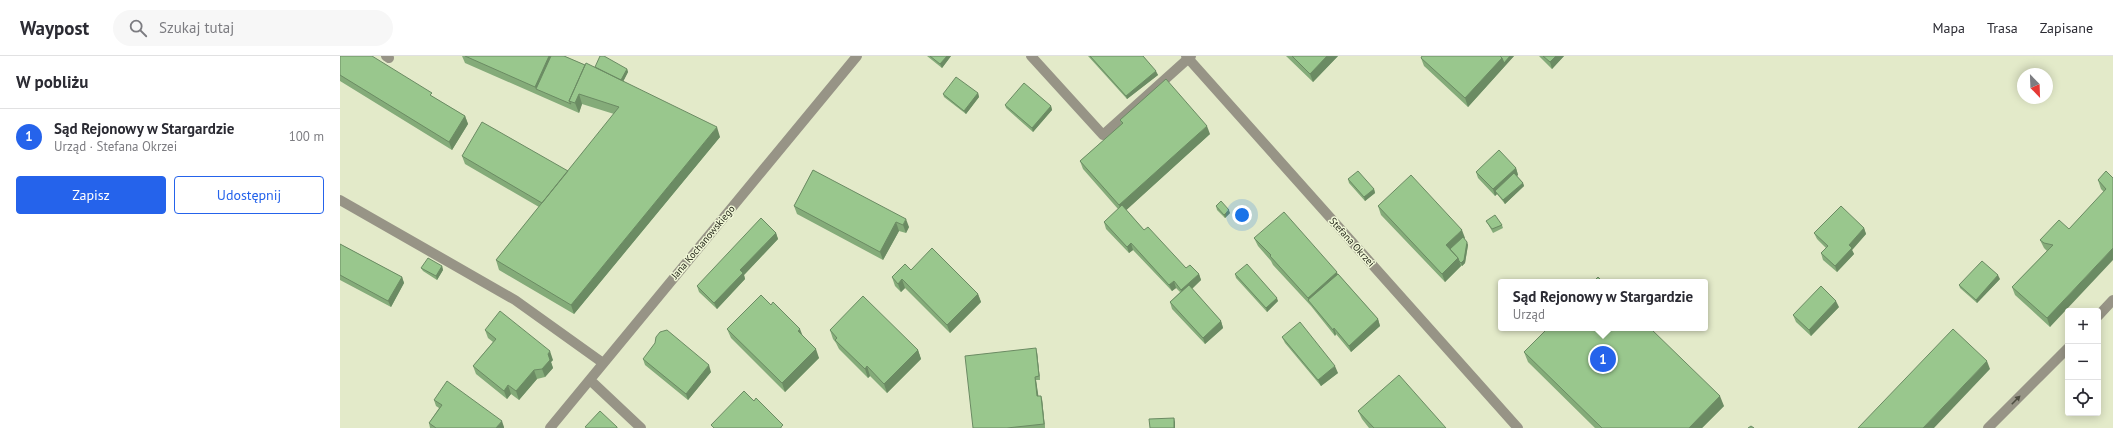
<!DOCTYPE html>
<html lang="pl">
<meta charset="utf-8">
<style>
body{margin:0;font-family:"PT Sans",sans-serif;background:#f7f7f7;color:#2b2b33}
.controls{position:absolute;right:12px;bottom:12px;display:grid;overflow:hidden;border-radius:4px;box-shadow:0 2px 10px #0003}
.controls button{width:36px;height:36px;display:grid;place-items:center;padding:0;border:0;border-bottom:1px solid #e1e1e2;background:#fff;color:#2b2b33;font:20px sans-serif}
.compass{position:absolute;left:1677px;top:12px;width:36px;height:36px;border-radius:50%;background:#fff;box-shadow:0 2px 10px #0003;rotate:157deg}
.you{position:absolute;left:902px;top:159px;width:14px;height:14px;margin:-10px;border:3px solid #fff;border-radius:50%;background:#1a73e8;box-shadow:0 0 0 6px #1a73e833}
.badge{display:grid;place-items:center;width:26px;height:26px;border-radius:50%;background:#2563eb;color:#fff;font-size:13px;font-weight:700}
.pin{position:absolute;translate:-50% -50%;border:2px solid #fff;box-shadow:0 1px 4px #0006}
.popup{position:absolute;left:1158px;top:223px;width:210px;height:52px;box-sizing:border-box;display:grid;place-content:center;border-radius:4px;background:#fff;filter:drop-shadow(0 1px 3px #0005);font-size:13px;white-space:nowrap;color:#7c7c81}
.popup b{font-size:15px;color:#2b2b33}
.popup::after{content:'';position:absolute;left:50%;top:100%;margin-left:-8px;border:8px solid transparent;border-top-color:#fff}
.list{margin:0;padding:0;list-style:none}
h2{display:flex;justify-content:space-between;align-items:center;height:52px;margin:0;padding:0 16px;font-size:17px}
h2 small{font-size:13px;font-weight:400;color:#7c7c81}
.list li{display:grid;grid-template-columns:26px 1fr auto;gap:12px;align-items:center;box-sizing:border-box;height:56px;padding:0 16px;border-top:1px solid #e1e1e2}
.list b{display:block;font-size:15px;white-space:nowrap}
.list p{margin:0;font-size:13px;white-space:nowrap;color:#7c7c81}
.list em{font-size:13px;font-style:normal;color:#7c7c81}
.actions{display:flex;gap:8px;padding:12px 16px}
.actions a{flex:1;padding:9px 0;border:1px solid #2563eb;border-radius:4px;text-align:center;font-size:14px;color:#2563eb}
.actions .main{background:#2563eb;color:#fff}
.icon{flex:none;width:22px;height:22px;fill:none;stroke:currentColor;stroke-width:2;stroke-linecap:round;stroke-linejoin:round}
.map{position:relative;flex:none;width:1773px;height:372px;overflow:hidden}
header{display:flex;align-items:center;gap:24px;box-sizing:border-box;height:56px;padding:0 20px;background:#fff;border-bottom:1px solid #e1e1e2}
header strong{font-size:19px}
nav{display:flex;gap:22px;margin-inline-start:auto;font-size:14px}
.search{width:280px;height:36px;background:#f7f7f7;display:flex;align-items:center;gap:10px;box-sizing:border-box;padding:0 14px;border-radius:22px;color:#7c7c81;font-size:15px}
main{display:flex}
aside{flex:1;background:#fff}
.map>svg:first-child{display:block}
.lines{fill:none;stroke-linecap:round;stroke-linejoin:round}
.minor{stroke:#979486;stroke-width:10}
.wall{fill:#84ab79}
.shaded-wall{fill:#6b8b63}
.building{fill:#99c78d;stroke:#6b8b63}
.oneway{fill:#4e4e41}
.labels{text-anchor:middle;dominant-baseline:central;stroke-width:3;stroke-linejoin:round;paint-order:stroke}
.street-label{font-size:10px;fill:#26291c;stroke:#f0f7d6}
</style>
<header>
<strong>Waypost</strong>
<div class="search"><svg class="icon" aria-label="search" viewBox="0 0 24 24"><circle cx="10" cy="10" r="6"/><path d="M15 15l6 6"/></svg>Szukaj tutaj</div>
<nav><a>Mapa</a><a>Trasa</a><a>Zapisane</a></nav>
</header>
<main>
<aside>
<h2>W pobliżu<small></small></h2>
<ul class="list">
<li><span class="badge">1</span><div><b>Sąd Rejonowy w Stargardzie</b><p>Urząd · Stefana Okrzei</p></div><em>100 m</em></li>
</ul>
<div class="actions"><a class="main">Zapisz</a><a>Udostępnij</a></div>
</aside>
<div class="map">
<svg width="1773" height="372" viewBox="0 0 1773 372">
<rect width="100%" height="100%" fill="#e3eac9"/>
<g class="lines">
<path class="minor" d="M46 0 49 2
M691 0 763 79 851 0
M846 0 1178 372
M0 144 175 244 263 307
M1758 260 1773 244
M250 324 301 372
M210 372 517 0
M1648 372 1728 292"/>
</g>
<path class="wall" d="M0 0 93 41 125 60 128 68 112 94 0 25Z
M122 0H224L245 9 255 11 287 13 288 16 283 25 380 81 234 258 159 214 156 204 199 151 125 108 122 100 228 115 274 58 242 48 239 57 125 7Z
M587 0H611L602 12Z
M748 0H803L818 19 787 43Z
M946 0H998L973 26Z
M1082 0H1174L1128 51 1084 10 1081 2Z
M1199 0H1224L1212 13Z
M638 37 639 41 626 58 604 41 603 38Z
M665 49 711 50 712 54 693 76 666 52Z
M780 64 870 78 786 154 804 174 846 212 859 218 861 224 852 233 881 265 883 272 865 288 832 253 830 246 840 236 836 232 832 235 793 194 789 197 766 173 764 166 778 153 743 113 740 105 781 69Z
M1176 112 1178 119 1177 120 1183 127 1184 130 1165 148 1157 138 1155 140 1138 122 1136 116Z
M473 114 569 171 566 177 559 175 543 204 457 158 454 150Z
M1773 122 1710 271 1675 239 1672 231 1707 195 1704 192 1700 184 1729 173 1764 136 1761 133 1758 124Z
M1008 123 1034 133 1035 137 1025 145 1009 127Z
M876 150 890 157 885 162 877 154Z
M1038 150 1125 182 1124 183 1128 189 1125 207 1122 210 1120 209 1121 210 1105 226 1041 159Z
M1146 165 1162 169 1163 172 1153 177 1148 168Z
M1524 172 1526 178 1512 194 1514 198 1497 216 1483 204 1481 197 1486 192 1477 183 1474 177Z
M436 177 438 183 404 219 405 223 377 253 359 236 357 230Z
M914 182 998 218 1038 263 1040 270 1011 296 996 278 995 280 971 250 933 209 931 205 918 190Z
M0 188 62 221 64 227 51 251 0 224Z
M102 210 103 214 97 224 83 215 81 212Z
M571 214 638 238 641 246 610 277 565 232 561 236 555 230 552 221Z
M895 218 938 245 927 256 896 222Z
M1660 223 1637 247 1620 232 1619 229Z
M1499 251 1471 280 1456 266 1453 259Z
M387 273 463 280 479 302 445 336 391 282Z
M145 274 213 304 211 306 213 312 205 321 197 323 179 344 171 338 167 343 136 318 133 310 153 286 148 282Z
M490 274 578 294 581 303 547 337 530 320 528 322 499 293 496 287 493 283Z
M942 281 998 317 981 330 945 287Z
M697 296 700 324H696L698 340H701L702 343 705 372H633Z
M1184 296 1384 350 1362 372H1255L1188 306Z
M303 303 371 316 348 344 305 309Z
M94 344 164 371V372H90L89 367 99 352 96 350Z
M1018 355 1106 372H1029L1022 363Z"/>
<path class="shaded-wall" d="M209 0H212L196 33 195 31Z
M607 0H611L602 12 600 8Z
M987 0H998L973 26 970 18Z
M1170 0H1174L1128 51 1125 42 1162 2Z
M1216 0H1224L1212 13 1210 6Z
M287 13 288 16 281 30 279 27Z
M816 15 818 19 787 43 786 40Z
M638 37 639 41 626 58 624 55Z
M239 38 242 48 239 57 235 47Z
M711 50 712 54 693 76 692 72Z
M125 60 128 68 112 94 109 86Z
M867 70 870 78 782 158 779 149Z
M377 71 380 81 234 258 231 249Z
M1176 112 1178 119 1158 138 1155 135 1157 138 1155 140 1153 133Z
M1183 127 1184 130 1165 148 1163 144Z
M1034 133 1035 137 1025 145 1024 141Z
M889 154 890 157 885 162 884 159Z
M566 163 569 171 566 177 563 169Z
M556 166 559 175 543 204 540 196Z
M1524 172 1526 178 1512 194 1514 198 1497 216 1495 210 1509 189Z
M1122 174 1125 182 1110 196 1106 189Z
M436 177 438 183 404 219 405 223 377 253 374 247 400 214Z
M1127 186 1128 189 1125 207 1122 210 1121 207Z
M791 187 793 194 789 197 787 191Z
M1773 192V204L1710 271 1707 262Z
M1118 202 1121 210 1105 226 1102 218Z
M102 210 103 214 97 224 96 220Z
M997 216 1000 225 968 244V242Z
M859 218 861 224 844 240 841 234Z
M1658 219 1660 223 1637 247 1636 244Z
M62 221 64 227 51 251 48 245Z
M562 223 565 232 561 236 558 228Z
M834 225 836 232 832 235 829 229Z
M638 238 641 246 610 277 607 269Z
M937 242 938 245 927 256 926 252Z
M1496 245 1499 251 1471 280 1469 274Z
M1038 263 1040 270 1011 296 1009 290Z
M881 265 883 272 865 288 863 282Z
M994 272 996 278 995 280 993 274Z
M460 273 464 283 458 275Z
M696 292 697 296 700 324 699 320Z
M476 293 479 302 445 336 442 327Z
M578 294 581 303 547 337 544 328Z
M210 295 213 304 211 306 213 312 205 321 202 313 208 298Z
M1647 305 1650 313 1594 372H1583Z
M369 309 371 316 348 344 346 338Z
M527 310 530 320 528 322 525 313Z
M995 310 998 317 981 330 978 324Z
M194 314 197 323 179 344 176 335Z
M695 321 696 324 699 344 697 340Z
M168 329 171 338 167 343 164 335Z
M701 340 702 343 705 372 704 368Z
M1380 340 1384 350 1362 372H1349Z
M834 362 835 366V372H834Z
M162 365 164 371V372H156Z"/>
<path class="building" d="M0 0H32L92 37 90 39 125 60 109 86 0 19Z
M125 0H209L195 31Z
M211 0H224L245 9 229 45 231 48 196 33Z
M260 0H264L287 13 281 24 255 11Z
M590 0H607L600 8Z
M750 0H803L816 15 786 40Z
M952 0H987L970 18Z
M1082 0H1160L1162 2 1125 42 1081 2Z
M1160 0H1170L1164 7 1162 2Z
M1203 0H1216L1210 6Z
M246 7 377 71 231 249 156 204 279 51 239 38 235 47 229 45Z
M616 21 638 37 624 55 603 38Z
M826 23 867 70 779 149 740 105 783 67 780 64Z
M684 27 711 50 692 72 665 49Z
M142 66 228 115 202 147 122 100Z
M1159 94 1176 112 1153 133 1136 116Z
M473 114 566 163 563 169 556 166 540 196 454 150Z
M1018 115 1034 133 1024 141 1008 123Z
M1766 115 1773 122V192L1707 262 1672 231 1713 189 1704 187 1700 184 1719 164 1729 173 1766 133 1758 124Z
M1174 117 1183 127 1163 144 1155 135Z
M1071 119 1122 174 1106 189 1118 202 1102 218 1038 150Z
M881 145 889 154 884 159 876 150Z
M782 149 804 174 808 171 846 212 850 209 859 218 841 234 834 225 829 229 791 187 787 191 764 166Z
M1501 150 1524 172 1509 189 1512 192 1495 210 1481 197 1488 190 1474 177Z
M944 156 997 216 968 242 930 200 931 199 914 182Z
M1155 159 1162 169 1152 173 1146 165Z
M421 162 436 177 400 214 403 217 374 247 357 230Z
M1123 181 1127 186 1124 204 1121 207 1119 205 1118 202 1110 193Z
M0 188 62 221 48 245 0 219Z
M592 192 638 238 607 269 562 223 558 228 552 221 565 208 571 214Z
M88 202 102 210 96 220 81 212Z
M1642 205 1658 219 1636 244 1619 229Z
M907 208 937 242 926 252 895 218Z
M998 218 1038 263 1009 290 994 272 993 274 968 244Z
M1258 221 1263 226H1253Z
M849 229 881 265 863 282 830 246Z
M1481 230 1496 245 1469 274 1453 259Z
M421 239 431 249 433 246 460 273 458 275 476 293 442 327 387 273Z
M523 240 578 294 544 328 527 310 525 313 495 284 497 282 490 274Z
M160 255 210 295 208 298 210 304 202 313 194 314 176 335 168 329 164 335 133 310 156 283 145 274Z
M960 266 995 310 978 324 942 281Z
M1208 272H1310L1380 340 1349 372H1262L1184 296Z
M1613 273 1647 305 1583 372H1518Z
M327 274 369 309 346 338 303 303 315 287 316 281 320 276Z
M696 292 699 320 695 321 697 340H701L704 368 667 372H633L625 300Z
M1059 319 1106 372H1034L1018 355Z
M107 325 162 365 156 372H96L89 367 102 349 94 344Z
M404 335 414 345 416 342 443 369 441 371V372H374L371 369Z
M260 355 277 371V372H247L245 371Z
M834 362V372H810L809 363Z
M1411 370 1414 372H1408Z"/>
<defs><path id="oneway-solid" d="M-6-.8H1V-3.2L6.5 0L1 3.2V.8H-6Z"/></defs>
<use class="oneway" href="#oneway-solid" transform="translate(1676 344) rotate(-45)"/>
<g class="labels">
<g class="street-label">
<text transform="translate(363 186) rotate(-50)">Jana Kochanowskiego</text>
<text transform="translate(1012 186) rotate(48)">Stefana Okrzei</text>
</g>
</g>
</svg>
<div class="controls">
<button>+</button>
<button>−</button>
<button><svg class="icon" aria-label="locate" viewBox="0 0 24 24"><circle cx="12" cy="12" r="6"/><path d="M12 2v4M12 18v4M2 12h4M18 12h4"/></svg></button>
</div>
<svg class="compass" viewBox="-18 -18 36 36"><path d="M0-13l5 13h-10z" fill="#e53935"/><path d="M0 13l5-13h-10z" fill="#7c7c81"/></svg>
<div class="you"></div>
<div class="pin badge" style="left:1263px;top:303px">1</div>
<div class="popup"><b>Sąd Rejonowy w Stargardzie</b>Urząd</div>
</div>
</main>
